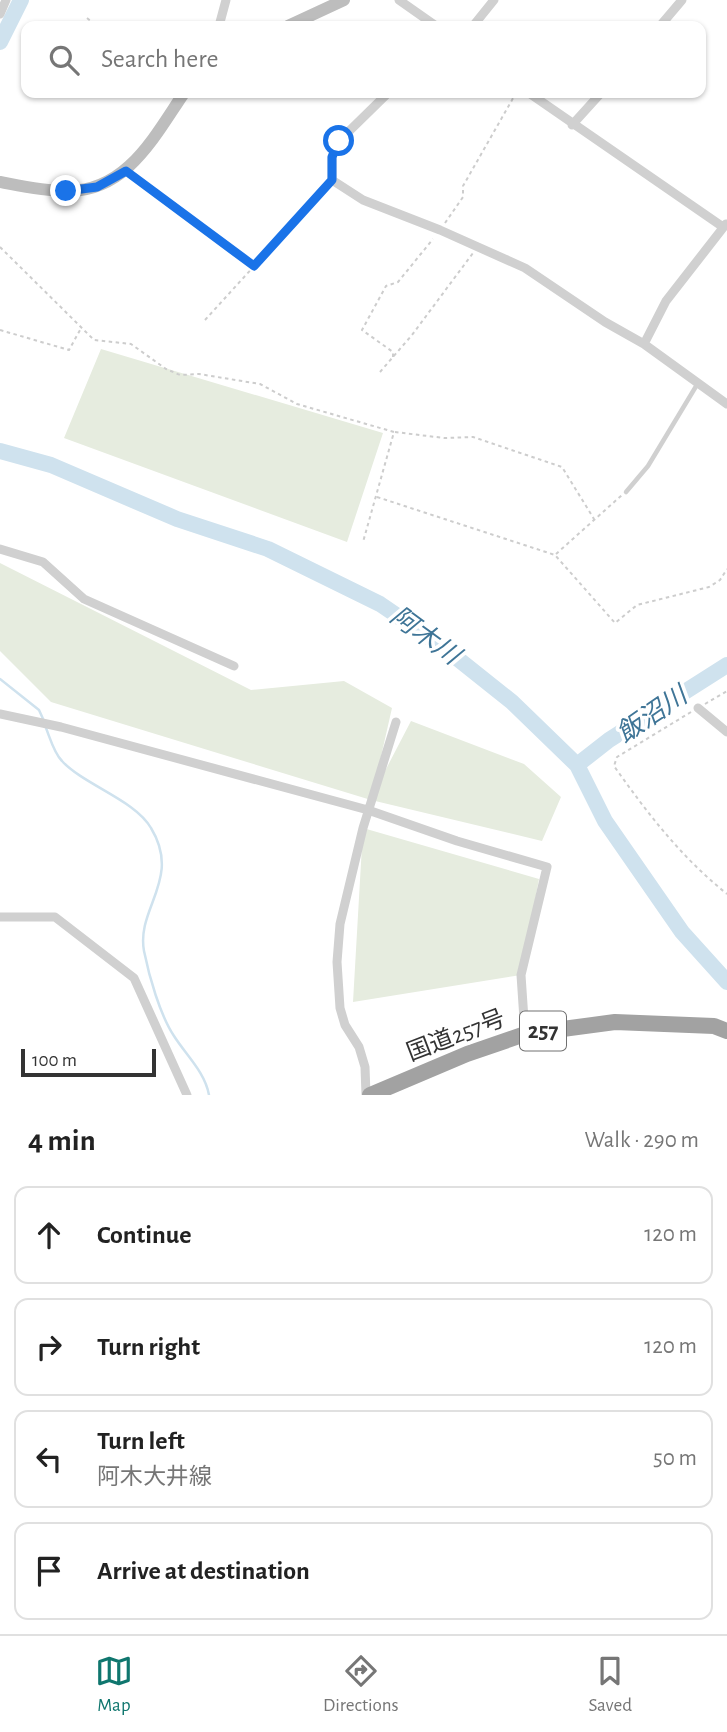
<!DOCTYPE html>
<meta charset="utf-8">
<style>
body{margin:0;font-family:"Alegreya Sans","Noto Sans JP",sans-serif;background:#f2f2f2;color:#222}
.scale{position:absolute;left:21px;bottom:18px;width:135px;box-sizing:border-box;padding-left:7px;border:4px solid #333;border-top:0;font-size:19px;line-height:24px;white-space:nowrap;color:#333;-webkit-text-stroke:5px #fff;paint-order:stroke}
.stop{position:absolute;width:21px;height:21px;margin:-16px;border:5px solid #1a73e8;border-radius:50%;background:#fff}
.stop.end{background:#1a73e8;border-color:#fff;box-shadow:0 2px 7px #0008}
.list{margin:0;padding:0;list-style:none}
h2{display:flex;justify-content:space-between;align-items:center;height:91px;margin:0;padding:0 28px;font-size:30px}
h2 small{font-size:23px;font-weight:400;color:#767676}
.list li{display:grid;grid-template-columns:46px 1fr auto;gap:21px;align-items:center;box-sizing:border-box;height:98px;margin:0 14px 14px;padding:0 14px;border:2px solid #e0e0e0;border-radius:14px}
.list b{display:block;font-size:26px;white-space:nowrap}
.list p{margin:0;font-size:23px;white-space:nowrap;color:#767676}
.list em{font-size:23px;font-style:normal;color:#767676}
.icon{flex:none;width:38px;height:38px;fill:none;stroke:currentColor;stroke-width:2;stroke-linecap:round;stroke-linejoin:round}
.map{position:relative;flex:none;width:727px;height:1095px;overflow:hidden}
.search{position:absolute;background:#fff;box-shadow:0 2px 5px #0004;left:21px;right:21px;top:21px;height:77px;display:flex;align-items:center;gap:18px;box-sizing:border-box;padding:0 24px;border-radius:14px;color:#767676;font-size:26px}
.sheet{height:539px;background:#fff}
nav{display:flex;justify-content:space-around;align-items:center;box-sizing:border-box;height:98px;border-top:2px solid #e0e0e0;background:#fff;font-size:19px;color:#767676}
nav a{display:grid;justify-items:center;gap:4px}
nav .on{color:#0f766e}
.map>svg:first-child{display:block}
.green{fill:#e6ecdf}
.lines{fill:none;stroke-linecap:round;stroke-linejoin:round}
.stream{stroke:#cfe2ee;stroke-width:2.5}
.river{stroke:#cfe2ee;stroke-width:16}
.path{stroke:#cdcdcd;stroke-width:2;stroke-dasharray:3.5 3.5;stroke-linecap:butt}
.service{stroke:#d0d0d0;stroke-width:4.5}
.minor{stroke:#d0d0d0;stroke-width:9}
.secondary{stroke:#bdbdbd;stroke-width:12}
.trunk{stroke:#a2a2a2;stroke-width:16}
.route{stroke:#1a73e8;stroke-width:9}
.labels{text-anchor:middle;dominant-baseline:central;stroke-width:7;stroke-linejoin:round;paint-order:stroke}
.shield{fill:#fff;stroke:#707070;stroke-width:2}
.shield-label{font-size:23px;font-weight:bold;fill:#333}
.street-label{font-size:24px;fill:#333;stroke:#fff}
.water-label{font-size:26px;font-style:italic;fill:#3f7597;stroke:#fff}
</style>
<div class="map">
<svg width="727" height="1095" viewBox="0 0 727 1095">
<rect width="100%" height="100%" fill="#fff"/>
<path class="green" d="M101 349 383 433 347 542 64 438Z
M0 563 251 690 344 681 392 708 372 796 411 721 524 764 561 797 542 841 371 800 51 702 0 651Z
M363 828 539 879 521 975 353 1002Z"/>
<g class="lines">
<path class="stream" d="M0 679 39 710 44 721
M46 728C50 738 54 753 62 761 84 785 135 800 151 828 182 879 136 908 144 951 149 976 160 1015 174 1036 186 1055 205 1072 209 1095"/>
<path class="river" d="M0 42 21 0
M0 451 51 465 177 519 268 549 380 604 443 647 512 702 577 765 605 821 682 932 727 982
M577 765 609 740 727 665"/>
<path class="path" d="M87 18 97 26
M132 175 254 266
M445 223 463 197V186L516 93
M0 247 94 340 131 344 166 369 180 375 199 374 260 384 297 404 394 432 363 542
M205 320 327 186
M0 330 69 350 80 330
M393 357V352L362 330 386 286 398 282 433 239
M380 372 412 335 473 253
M395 432 444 438 473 437 562 467 594 519
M377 497 555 555 615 623 637 605 709 587 720 580 727 569
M556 554 622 495
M705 704 727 691
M691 712 617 757 614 766C648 814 681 857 727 894"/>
<path class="service" d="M626 492 648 466 698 383"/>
<path class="minor" d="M399 0 436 26
M0 14 6 0
M219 26 226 0
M473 26 494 0
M660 26 682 0
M388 93 339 141 332 157V180L363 200 440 230 525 268 605 322 644 344 727 404
M529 93 723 227
M572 125 601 93
M644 344 666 301 726 224
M0 549 43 562 84 599 234 666
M698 708 727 732
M0 714 61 727 368 810 457 841 547 867 521 975 525 1034
M0 917H55L134 978 187 1095
M366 1095 365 1067 359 1047 345 1025 340 1008 337 962 340 924 363 828 396 722"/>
<path class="secondary" d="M288 26 344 0
M0 182C21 186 43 191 65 191 126 193 154 137 184 93"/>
<path class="trunk" d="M370 1095 467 1054 525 1034 615 1022 714 1026 727 1031"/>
</g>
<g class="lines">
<path class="route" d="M66 191 97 187 126 171 254 266 332 180V157L339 141"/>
</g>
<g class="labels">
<rect class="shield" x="520" y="1011.5" width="46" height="39" rx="5"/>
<g class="shield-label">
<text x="543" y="1031">257</text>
</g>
<g class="street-label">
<text transform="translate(456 1036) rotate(-21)">国道257号</text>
</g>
<g class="water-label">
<text transform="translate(425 636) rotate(36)">阿木川</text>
<text transform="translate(652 715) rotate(-34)">飯沼川</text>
</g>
</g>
</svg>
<div class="scale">100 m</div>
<div class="stop" style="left:339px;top:141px"></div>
<div class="stop end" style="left:66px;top:191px"></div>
<div class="search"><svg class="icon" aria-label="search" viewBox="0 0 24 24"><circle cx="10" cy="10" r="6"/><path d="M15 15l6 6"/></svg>Search here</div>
</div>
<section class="sheet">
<h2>4 min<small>Walk · 290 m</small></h2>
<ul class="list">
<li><svg class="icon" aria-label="ahead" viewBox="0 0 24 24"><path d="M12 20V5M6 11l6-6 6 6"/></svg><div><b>Continue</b></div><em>120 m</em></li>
<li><svg class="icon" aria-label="right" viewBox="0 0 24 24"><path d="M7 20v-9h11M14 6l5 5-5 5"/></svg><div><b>Turn right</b></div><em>120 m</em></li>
<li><svg class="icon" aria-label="left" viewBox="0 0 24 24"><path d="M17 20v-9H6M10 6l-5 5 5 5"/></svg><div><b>Turn left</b><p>阿木大井線</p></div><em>50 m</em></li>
<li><svg class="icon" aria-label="arrive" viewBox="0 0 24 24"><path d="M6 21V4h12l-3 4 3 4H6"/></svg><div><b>Arrive at destination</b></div></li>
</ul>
</section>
<nav>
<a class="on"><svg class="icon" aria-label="map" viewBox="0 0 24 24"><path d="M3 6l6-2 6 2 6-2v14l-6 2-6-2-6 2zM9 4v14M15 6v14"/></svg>Map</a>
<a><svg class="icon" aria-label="directions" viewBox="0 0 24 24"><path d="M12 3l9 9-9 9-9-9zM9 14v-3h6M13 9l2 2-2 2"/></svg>Directions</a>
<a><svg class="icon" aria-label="saved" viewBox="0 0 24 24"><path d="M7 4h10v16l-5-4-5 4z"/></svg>Saved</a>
</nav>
